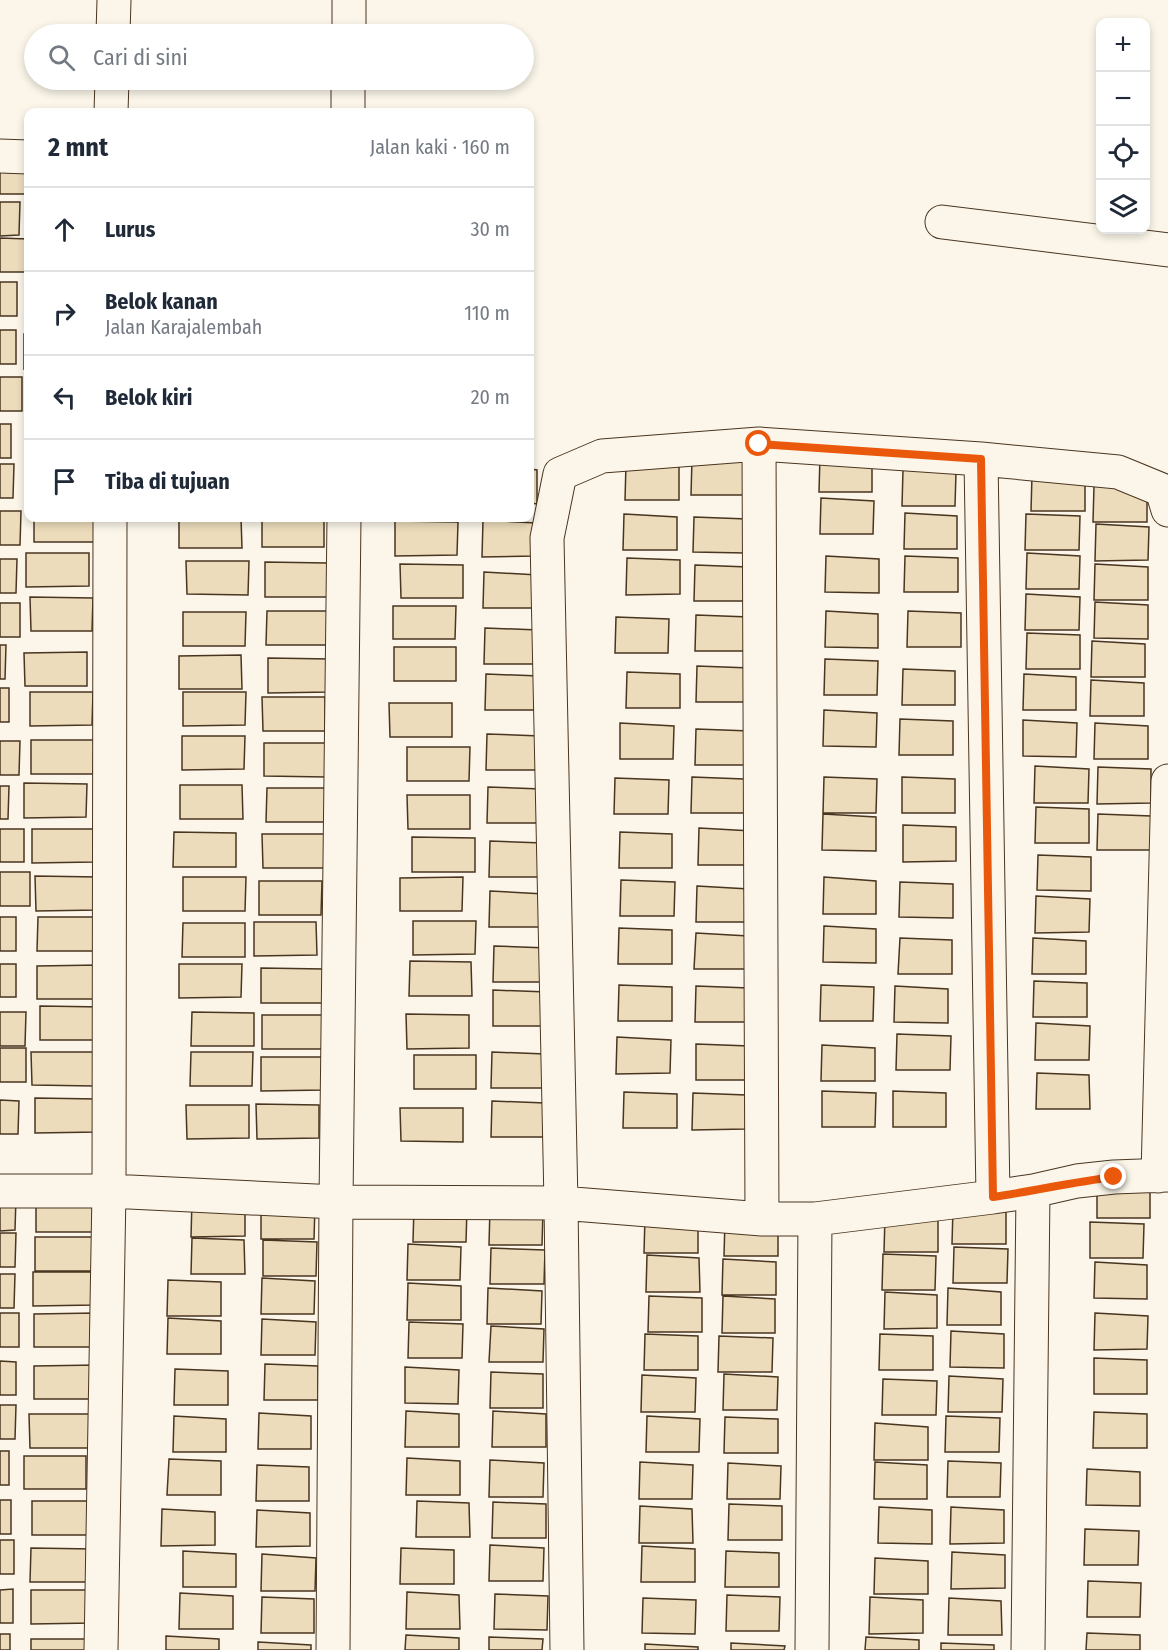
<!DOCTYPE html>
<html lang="id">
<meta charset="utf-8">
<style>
body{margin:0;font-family:"Fira Sans Condensed",sans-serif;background:#f6f6f7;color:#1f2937}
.controls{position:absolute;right:18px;top:18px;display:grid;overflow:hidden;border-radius:12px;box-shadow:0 3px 9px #0003}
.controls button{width:54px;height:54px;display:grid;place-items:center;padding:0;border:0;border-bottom:2px solid #e0e1e3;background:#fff;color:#1f2937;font:30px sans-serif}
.stop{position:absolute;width:18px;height:18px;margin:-14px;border:4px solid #ea580c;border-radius:50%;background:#fff}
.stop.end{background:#ea580c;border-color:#fff;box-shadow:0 2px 6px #0008}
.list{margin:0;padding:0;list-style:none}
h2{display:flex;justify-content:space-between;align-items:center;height:78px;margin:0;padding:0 24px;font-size:26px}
h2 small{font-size:20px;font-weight:400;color:#747a83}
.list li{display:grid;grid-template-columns:39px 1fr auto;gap:18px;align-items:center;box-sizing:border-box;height:84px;padding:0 24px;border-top:2px solid #e0e1e3}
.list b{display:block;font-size:22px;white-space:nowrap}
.list p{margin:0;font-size:20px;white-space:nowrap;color:#747a83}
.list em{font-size:20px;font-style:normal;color:#747a83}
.icon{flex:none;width:33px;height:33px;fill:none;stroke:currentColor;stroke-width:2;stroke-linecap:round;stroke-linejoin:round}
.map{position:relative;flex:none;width:1168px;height:1650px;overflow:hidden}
.search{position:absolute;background:#fff;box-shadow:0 3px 9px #0003;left:24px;top:24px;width:510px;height:66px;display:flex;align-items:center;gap:15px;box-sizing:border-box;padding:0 21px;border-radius:33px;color:#747a83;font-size:22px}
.panel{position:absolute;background:#fff;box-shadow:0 3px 9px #0003;left:24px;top:108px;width:510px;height:414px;border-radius:12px}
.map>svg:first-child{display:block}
.building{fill:#ecdcbc;stroke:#4a3520;stroke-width:1.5}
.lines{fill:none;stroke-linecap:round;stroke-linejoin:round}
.minor-casing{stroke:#4a3520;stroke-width:35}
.minor{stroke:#fbf6e9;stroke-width:33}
.route{stroke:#ea580c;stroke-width:8}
</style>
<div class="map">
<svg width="1168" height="1650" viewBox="0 0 1168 1650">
<rect width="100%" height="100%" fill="#fbf6e9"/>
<path class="building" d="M0 160H28L27 194H0Z
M0 202H20L19 235 0 236Z
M0 238 28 239V272H0Z
M0 282H17V316H0Z
M0 330H16V364H0Z
M24 334H28V368L24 369Z
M0 377H22V411H0Z
M0 424H11V458H0Z
M820 456 872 458V492H819Z
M692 459 746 461 745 495H691Z
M0 464H14L13 498H0Z
M626 464 679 466V500H625Z
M530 469 537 470V504L530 503Z
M903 470 956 472 955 506H902Z
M1032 475 1085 478V511H1031Z
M1094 486 1147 488V522H1093Z
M821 498 874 501 873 534H820Z
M0 511H21L20 545H0Z
M905 513 957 516V549H904Z
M624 514 677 517V550H623Z
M1026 514 1080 516 1079 550H1025Z
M694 517 747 519 746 553 693 552Z
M34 518H96V542H34Z
M179 518H241L242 548H179Z
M262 518H324V547H262Z
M483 520 536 523 535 556 482 557Z
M395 521 458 522 457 555 395 556Z
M1096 524 1149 527 1148 560 1095 561Z
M26 553H89V586L26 587Z
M1027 553 1080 556 1079 589H1026Z
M826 556 879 559V593L825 592Z
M905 556 958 558V592H904Z
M627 558 680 560V594L626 595Z
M0 559H17L16 593H0Z
M186 561H249L248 595 187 594Z
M265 562 327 563V597H265Z
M400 564 463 565V598H401Z
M1095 564 1148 567V600H1094Z
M695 565 748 567V601H694Z
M484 572 538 575 537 608H483Z
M1026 594 1080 597 1079 630H1025Z
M30 597 93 598 92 631H31Z
M1095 602 1148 605V639L1094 638Z
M0 603H20V637H0Z
M393 606H456L455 639H393Z
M267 611H329V645H266Z
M826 611 878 614V648L825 647Z
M908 611 961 613V647H907Z
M183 612H246L245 646H183Z
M696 615 749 617 748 651H695Z
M616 617 669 619 668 653H615Z
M485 628 538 630V664H484Z
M1027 633 1080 635V669H1026Z
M1092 641 1145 644V677H1091Z
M0 645H6L5 679H0Z
M394 647H456V681H394Z
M87 652V686H25L24 653Z
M241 655 242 689H179V656Z
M268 658 330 659V692L268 693Z
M825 659 878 661 877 695H824Z
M697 666 750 668V702H696Z
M903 669 955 671V705H902Z
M627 672 680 674V708H626Z
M486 674 539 676V710H485Z
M1024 674 1076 677V710H1023Z
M1091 680 1144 683V716H1090Z
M0 688H9V722H0Z
M30 692H93L92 725 30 726Z
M183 692H246L245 725 183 726Z
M262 697H325V731H263Z
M389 703H452V737H390Z
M824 710 877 713 876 747 823 746Z
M900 719 953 721V755H899Z
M1023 720 1077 723 1076 757 1023 756Z
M620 723 674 726 673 759H620Z
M1095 723 1148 726V759H1094Z
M696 729 750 731 749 765H695Z
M487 734 540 736V770H486Z
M182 736H245L244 769 182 770Z
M31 740H94L93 774H31Z
M0 741H20L19 775H0Z
M264 743H327L326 777 264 776Z
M407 747H470L469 781H407Z
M1035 766 1089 769 1088 803H1034Z
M1098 767 1151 769V803L1097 804Z
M692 777 744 779V813H691Z
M824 777 877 779 876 813H823Z
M902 777 955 779V813H902Z
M615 778 669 780 668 814H614Z
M24 783 87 784 86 817 24 818Z
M180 785H242L243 819H180Z
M0 786H9L8 819H0Z
M488 787 541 789V823H487Z
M267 788H328L329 822H266Z
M407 795H470V829H408Z
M1036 807 1089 809V843H1035Z
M823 814 876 817V851L822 850Z
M1098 814 1151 816V850H1097Z
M903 825 956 827V861L903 862Z
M699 828 752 831V865H698Z
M0 829H24V862H0Z
M32 829H95L94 862 32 863Z
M174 832 236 833V867H173Z
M620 832 672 834V868H619Z
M262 834H325V868H263Z
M412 837 475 838V872H412Z
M490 841 543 843V877H489Z
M1038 855 1091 857V891L1037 890Z
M0 872H30V906H0Z
M35 876 98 877V910L36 911Z
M183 877H246L245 911H183Z
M463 877 462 911H400V878Z
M824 877 876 881V914H823Z
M621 880 675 882 674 916H620Z
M259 881H322L321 915H259Z
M900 882 953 884V918L899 917Z
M697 886 749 889V922H696Z
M490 891 544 894 543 927H489Z
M1036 896 1090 899 1089 932 1035 933Z
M0 917H16V951H0Z
M38 917H100V951H37Z
M413 921H476L475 954 413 955Z
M254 922H316L317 955 254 956Z
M183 923H245V957H182Z
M824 926 876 929V963L823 962Z
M619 928 672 930V964H618Z
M696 933 748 936V969H694Z
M900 938 952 940V974H898Z
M1033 938 1086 941V974H1032Z
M494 946 547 948V982H493Z
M410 961 471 962 472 996H409Z
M0 964H16V997H0Z
M179 964H242L241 997 179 998Z
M99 965V999H37V966Z
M261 968 324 969V1003H261Z
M1034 981 1087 983V1017H1033Z
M619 985 672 987V1021H618Z
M821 985 874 987 873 1021H820Z
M696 986 749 988V1022H695Z
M895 986 948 989V1023L894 1022Z
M493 990 547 992 546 1026H493Z
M40 1006 103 1007 102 1040H40Z
M0 1012H26L25 1046H0Z
M192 1012 254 1013V1046H191Z
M406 1014 469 1015V1048L407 1049Z
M262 1015H324L325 1049H262Z
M1036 1023 1090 1026 1089 1060H1035Z
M897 1034 951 1036 950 1070H896Z
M617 1037 671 1040 670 1073 616 1074Z
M696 1044 749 1046V1080H696Z
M822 1045 875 1048V1081H821Z
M0 1048H26V1082H0Z
M31 1052H94V1086L32 1085Z
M191 1052H253L252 1086H190Z
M492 1052 545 1054V1088H491Z
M414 1055H476V1089H414Z
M261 1057H324V1090L261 1091Z
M1037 1073 1089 1075 1090 1109H1036Z
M822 1091 876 1093 875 1127H822Z
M893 1091 946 1093V1127H893Z
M624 1092 677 1094V1128H623Z
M693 1093 746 1095V1129L692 1130Z
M35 1098 97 1099 98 1132 35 1133Z
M0 1100 19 1101 18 1134H0Z
M492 1101 545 1103V1137H491Z
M256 1104 319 1105V1138L257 1139Z
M186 1105H249V1138L187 1139Z
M400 1108H463V1142L401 1141Z
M1097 1182 1150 1184V1218H1097Z
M0 1197H16L15 1230 0 1231Z
M98 1198V1232H36V1199Z
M192 1200 245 1202V1236L191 1237Z
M261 1203 315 1205 314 1239H261Z
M414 1206 467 1208 466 1242H413Z
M490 1208 543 1211 542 1245H489Z
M953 1208 1006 1210V1244H952Z
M885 1216 938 1218V1252H884Z
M645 1217 698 1220V1253H644Z
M725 1220 778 1223V1256H724Z
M1090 1222 1144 1224 1143 1258H1090Z
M0 1233H16L15 1267H0Z
M35 1237H97V1271H35Z
M192 1238 244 1240 245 1274H191Z
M263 1240 317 1242 316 1276H263Z
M408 1244 461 1247 460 1280H407Z
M954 1247 1008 1249 1007 1283H953Z
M491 1248 545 1250 544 1284H490Z
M883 1254 936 1256 935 1290H882Z
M647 1255 699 1258 700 1292H646Z
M723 1259 776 1262V1295H722Z
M1095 1262 1147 1265V1299L1094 1298Z
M33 1272H95V1305L33 1306Z
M0 1274H15L14 1308H0Z
M262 1278 315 1281 314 1314H261Z
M168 1280 221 1282V1316H167Z
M408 1283 461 1286V1320H407Z
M488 1288 542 1291 541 1324H487Z
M948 1288 1001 1292V1325H947Z
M885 1292 937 1295V1328L884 1329Z
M649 1296 702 1298V1332H648Z
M723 1296 775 1299V1333H722Z
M0 1313H19V1347H0Z
M96 1313V1347H34V1314Z
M1095 1313 1148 1316 1147 1349 1094 1350Z
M168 1318 221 1321V1354H167Z
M262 1319 316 1322 315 1355H261Z
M409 1322 463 1324 462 1358H408Z
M491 1326 544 1329 543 1362H489Z
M951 1331 1004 1334V1368L950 1367Z
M645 1334 698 1336V1370H644Z
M880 1334 933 1336V1370H879Z
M719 1336 773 1338 772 1372H718Z
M1094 1358 1147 1360V1394H1094Z
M0 1361 16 1362V1395H0Z
M265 1364 318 1366V1400H264Z
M97 1365 96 1399H34V1366Z
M405 1367 459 1370 458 1404 405 1403Z
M175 1369 228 1371V1405H174Z
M491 1372 543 1374V1408H490Z
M724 1374 778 1377 777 1410H723Z
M642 1375 696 1378 695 1412H641Z
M949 1376 1003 1379 1002 1412H948Z
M883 1379 937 1381 936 1415H882Z
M0 1405H16L15 1439H0Z
M406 1411 459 1414V1447H405Z
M493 1411 546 1414V1447H492Z
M1094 1412 1147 1414V1448H1093Z
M259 1413 311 1416V1449H258Z
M29 1414H92V1448H30Z
M174 1416 226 1419V1452H173Z
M647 1416 700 1419 699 1452H646Z
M946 1416 1000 1418 999 1452H945Z
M725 1417 778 1419V1453H724Z
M875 1423 928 1427V1460H874Z
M0 1451H9V1485H0Z
M24 1456H86V1489H24Z
M407 1458 460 1461V1495H406Z
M169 1459 221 1461V1495H167Z
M490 1460 544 1463 543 1497H489Z
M948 1461 1001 1463 1000 1497H947Z
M640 1462 693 1465 692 1499H639Z
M875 1462 927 1465V1499H874Z
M728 1463 781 1466 780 1499H727Z
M257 1465 309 1467V1501H256Z
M1087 1469 1140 1472V1506L1086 1505Z
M0 1500H11V1534H0Z
M32 1501H94V1535H32Z
M417 1501 469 1503 470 1537H416Z
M493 1502 546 1504V1538H492Z
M729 1504 782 1506V1540H728Z
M640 1506 692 1509 693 1543H639Z
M879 1507 932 1510V1544L878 1543Z
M951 1507 1004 1510V1543L950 1544Z
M162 1509 215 1512V1545L161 1546Z
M257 1510 310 1513V1546L256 1547Z
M1085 1529 1139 1531 1138 1565H1084Z
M0 1540H14V1574H0Z
M490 1545 544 1548 543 1581H489Z
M642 1546 695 1549V1582H641Z
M31 1548 93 1549V1582H30Z
M401 1548 454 1550V1584H400Z
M183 1551 236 1554V1587H183Z
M726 1551 779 1553V1587H725Z
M952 1552 1005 1555V1588L951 1589Z
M262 1554 316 1558 315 1591H261Z
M875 1558 928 1561V1594H874Z
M1088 1581 1141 1583 1140 1617H1087Z
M13 1589V1623H0V1590Z
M31 1590H94L93 1623 31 1624Z
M407 1592 459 1595 460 1629H406Z
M180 1593 233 1596V1629H179Z
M495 1594 548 1596 547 1630 494 1629Z
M727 1595 780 1597 779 1631H726Z
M262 1597 314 1599V1633H261Z
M870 1597 923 1600V1633L869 1634Z
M643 1598 696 1600 695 1634 642 1633Z
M949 1598 1001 1601 1002 1635H948Z
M1087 1633 1140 1635V1650H1086Z
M0 1634H10V1650H0Z
M406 1635 459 1638V1650H405Z
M166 1636 219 1639V1650H166Z
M489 1637 543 1639 542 1650H489Z
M866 1637 919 1640V1650H865Z
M31 1639H94V1650H31Z
M258 1642 311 1645V1650H258Z
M731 1643 785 1646 784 1650H731Z
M941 1643 994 1645V1650H941Z
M645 1644 698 1647V1650H645Z"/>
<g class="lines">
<g class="minor-casing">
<path id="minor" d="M113 34 114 0
M349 34V0
M111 112 112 80
M348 112V80
M0 156 28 157
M942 222 1168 250
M759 444 981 459 1118 472 1162 490 1168 510
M981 459 993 1197
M1158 1176 1168 781
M0 1191H109L336 1202 561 1203 762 1219H815L993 1197 1033 1191 1077 1181 1114 1177 1168 1175
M101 1650 109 1191 110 518
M333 1650 336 1202 344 518
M567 1650 561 1203 547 538 560 474 602 456 759 444 762 1219
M812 1650 815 1219
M1028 1650 1033 1191"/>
</g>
<use href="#minor" class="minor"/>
</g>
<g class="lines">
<path class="route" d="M759 444 981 459 993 1197C1034 1191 1073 1182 1114 1177"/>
</g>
</svg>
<div class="controls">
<button>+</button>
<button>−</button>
<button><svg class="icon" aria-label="locate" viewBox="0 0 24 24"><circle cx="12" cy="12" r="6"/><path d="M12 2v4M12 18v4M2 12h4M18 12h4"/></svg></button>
<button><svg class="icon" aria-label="layers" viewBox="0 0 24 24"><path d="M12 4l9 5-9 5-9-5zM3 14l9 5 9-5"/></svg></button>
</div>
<div class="stop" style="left:759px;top:444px"></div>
<div class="stop end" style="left:1114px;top:1177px"></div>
<div class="search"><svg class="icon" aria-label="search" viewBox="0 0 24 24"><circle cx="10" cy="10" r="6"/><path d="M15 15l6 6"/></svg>Cari di sini</div>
<section class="panel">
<h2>2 mnt<small>Jalan kaki · 160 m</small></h2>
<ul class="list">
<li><svg class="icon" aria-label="ahead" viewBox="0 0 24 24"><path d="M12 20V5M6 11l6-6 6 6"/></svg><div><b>Lurus</b></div><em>30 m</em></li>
<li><svg class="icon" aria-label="right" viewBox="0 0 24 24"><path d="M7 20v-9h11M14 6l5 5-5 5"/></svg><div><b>Belok kanan</b><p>Jalan Karajalembah</p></div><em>110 m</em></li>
<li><svg class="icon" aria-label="left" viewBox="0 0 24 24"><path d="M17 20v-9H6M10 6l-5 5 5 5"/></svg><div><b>Belok kiri</b></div><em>20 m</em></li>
<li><svg class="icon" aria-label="arrive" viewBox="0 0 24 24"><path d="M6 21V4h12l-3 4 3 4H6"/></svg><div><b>Tiba di tujuan</b></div></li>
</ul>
</section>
</div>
